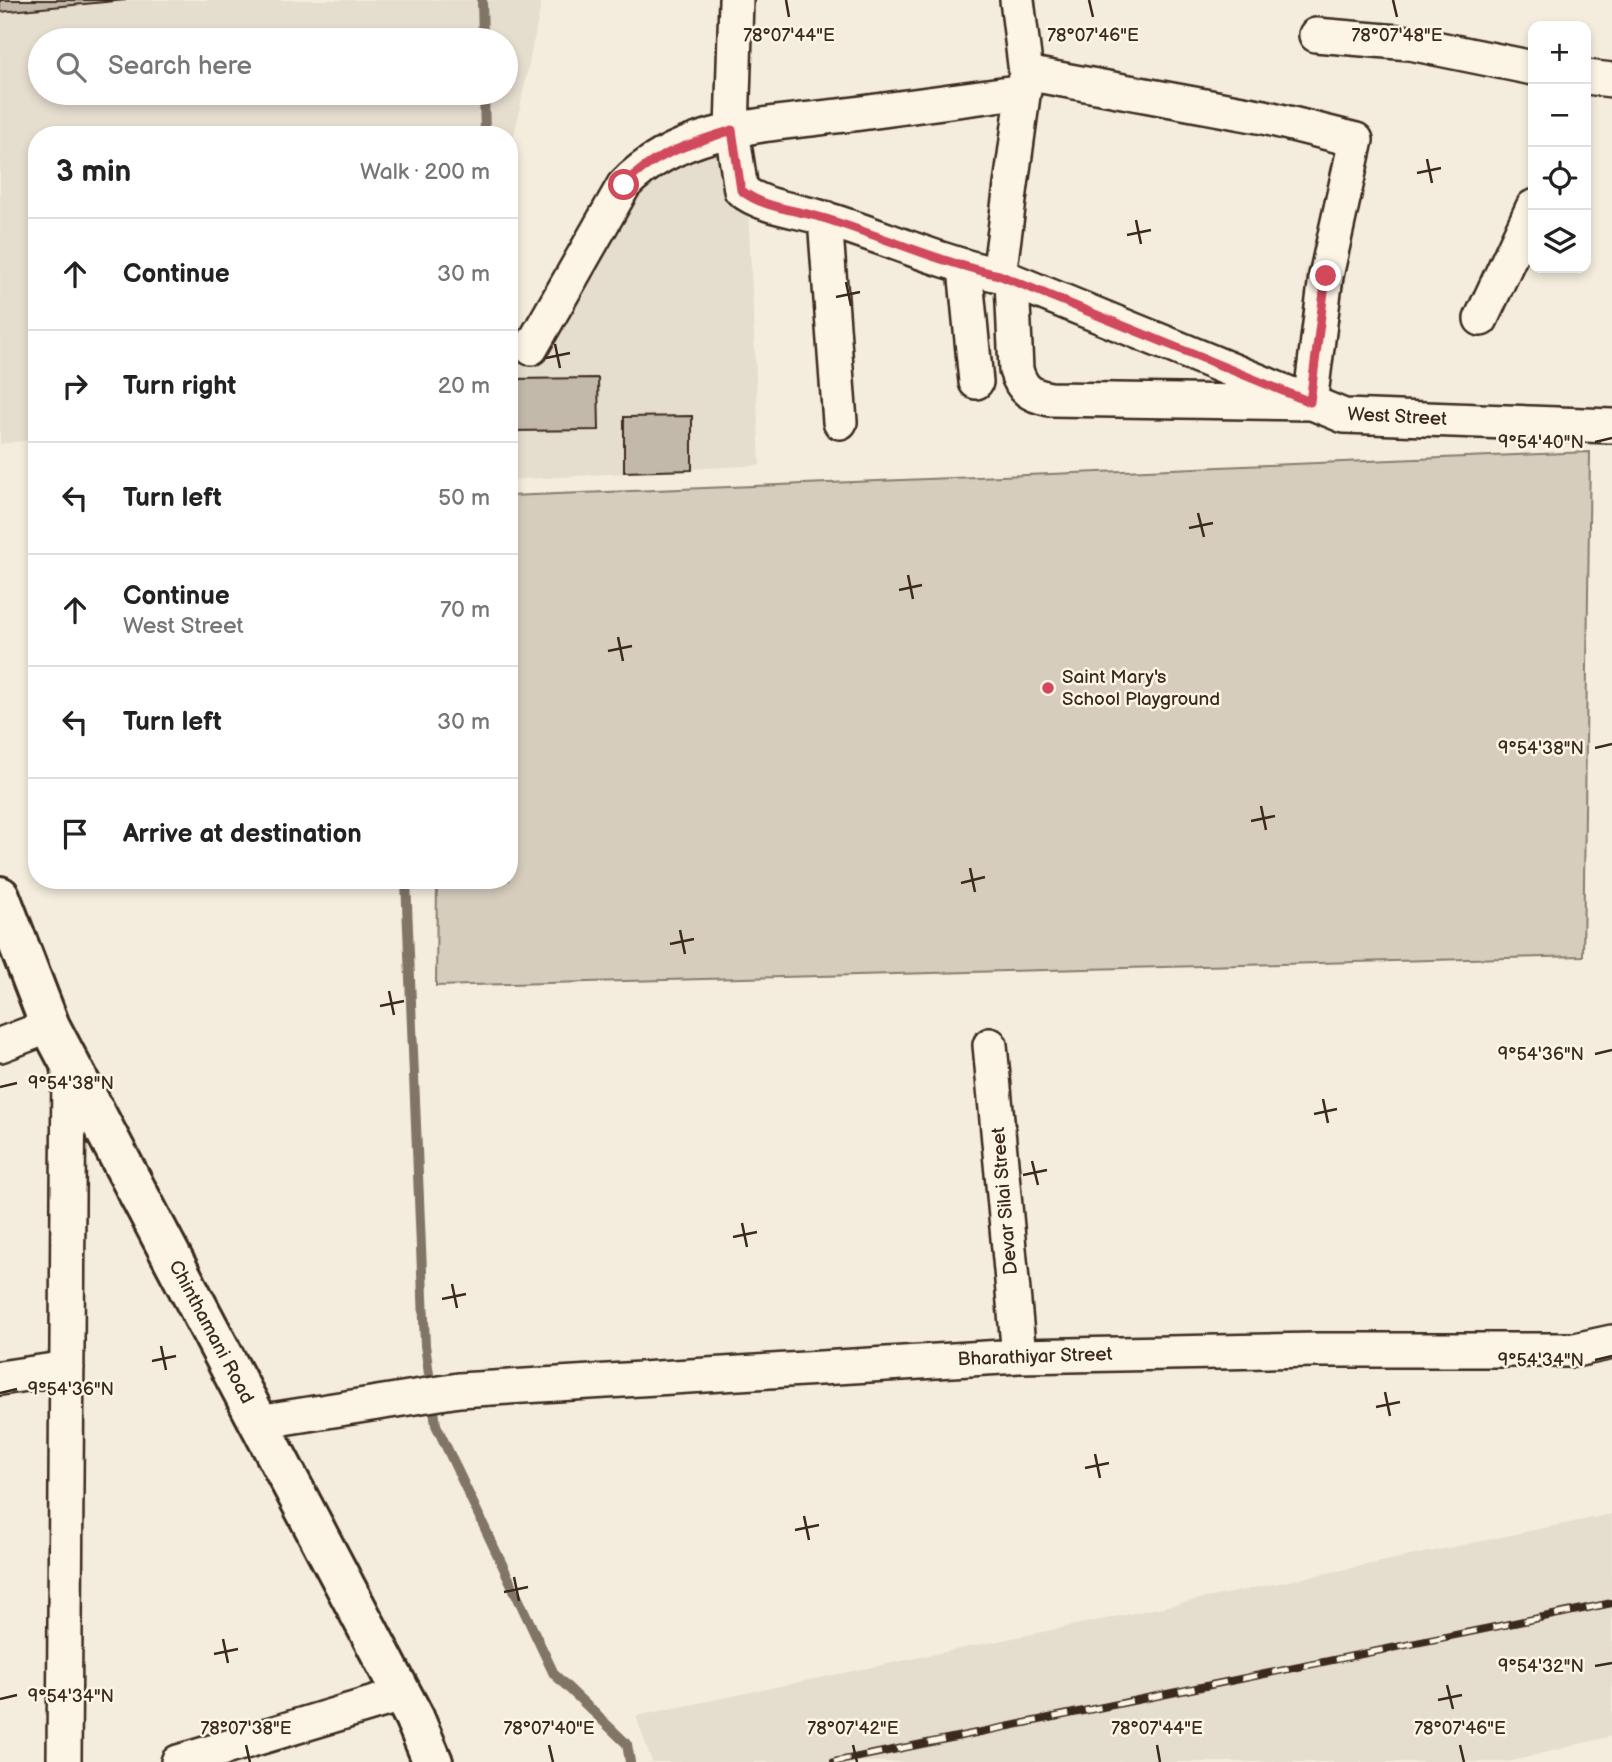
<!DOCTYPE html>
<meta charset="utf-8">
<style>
body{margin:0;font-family:"Balsamiq Sans",sans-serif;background:#f6f6f6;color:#222}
.controls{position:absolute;right:21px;top:21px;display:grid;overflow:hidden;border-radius:14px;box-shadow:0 4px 10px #0003}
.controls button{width:63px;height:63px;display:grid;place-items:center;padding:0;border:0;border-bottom:2px solid #e0e0e0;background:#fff;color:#222;font:35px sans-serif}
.stop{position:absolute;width:21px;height:21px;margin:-16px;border:5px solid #d1495b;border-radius:50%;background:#fff}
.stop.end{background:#d1495b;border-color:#fff;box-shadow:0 2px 7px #0008}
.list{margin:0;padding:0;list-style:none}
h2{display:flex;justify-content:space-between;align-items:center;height:91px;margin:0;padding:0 28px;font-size:30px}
h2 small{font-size:23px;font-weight:400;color:#767676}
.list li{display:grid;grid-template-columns:46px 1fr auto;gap:21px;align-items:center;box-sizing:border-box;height:112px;padding:0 28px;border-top:2px solid #e0e0e0}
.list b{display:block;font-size:26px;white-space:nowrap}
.list p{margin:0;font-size:23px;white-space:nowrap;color:#767676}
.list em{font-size:23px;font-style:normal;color:#767676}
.icon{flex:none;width:38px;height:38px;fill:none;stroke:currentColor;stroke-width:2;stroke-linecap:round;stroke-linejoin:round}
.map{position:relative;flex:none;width:1612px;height:1762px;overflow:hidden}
.search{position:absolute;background:#fff;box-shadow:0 4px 10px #0003;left:28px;top:28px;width:490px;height:77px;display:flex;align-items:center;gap:18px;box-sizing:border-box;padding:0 24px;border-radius:38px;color:#767676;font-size:26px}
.panel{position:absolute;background:#fff;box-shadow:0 4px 10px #0003;left:28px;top:126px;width:490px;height:763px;border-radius:28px}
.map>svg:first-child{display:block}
.built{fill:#e5ddce;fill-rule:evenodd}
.green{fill:#d6cdbd;stroke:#887c6e;stroke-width:2}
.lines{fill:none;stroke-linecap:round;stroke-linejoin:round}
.stream{stroke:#817466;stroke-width:10}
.building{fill:#c3b9aa;stroke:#3b2a1e;stroke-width:2}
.minor-casing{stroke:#3b2a1e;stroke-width:38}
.major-casing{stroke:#3b2a1e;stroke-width:44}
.minor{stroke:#fcf5e5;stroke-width:33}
.major{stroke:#fcf5e5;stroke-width:38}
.rail-casing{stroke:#3b2a1e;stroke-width:8}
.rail{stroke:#fcf5e5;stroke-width:5;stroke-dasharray:16;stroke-linecap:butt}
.route{stroke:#d1495b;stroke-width:9}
.ticks{fill:none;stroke:#3b2a1e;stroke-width:2.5}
.poi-dot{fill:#d1495b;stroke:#fcf5e5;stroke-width:2.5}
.labels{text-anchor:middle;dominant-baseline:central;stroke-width:5;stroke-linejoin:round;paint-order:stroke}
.street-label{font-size:19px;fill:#3b2a1e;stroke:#fcf5e5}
.poi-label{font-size:19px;fill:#3b2a1e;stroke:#fcf5e5;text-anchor:start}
.ticks-label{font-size:18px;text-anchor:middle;fill:#3b2a1e;stroke:#fcf5e5;stroke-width:5;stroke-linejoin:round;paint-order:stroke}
</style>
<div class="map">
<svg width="1612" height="1762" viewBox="0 0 1612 1762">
<rect width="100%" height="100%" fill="#f4eddd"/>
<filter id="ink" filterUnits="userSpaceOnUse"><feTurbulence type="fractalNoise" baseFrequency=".0143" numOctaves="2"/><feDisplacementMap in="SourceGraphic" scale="14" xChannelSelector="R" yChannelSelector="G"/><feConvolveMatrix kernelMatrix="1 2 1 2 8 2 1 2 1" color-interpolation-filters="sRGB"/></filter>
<g filter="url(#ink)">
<path class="built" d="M0 0H542L509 161V135H37V439L0 444ZM40 40H506V93H40Z
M745 141 760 465 509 480V347L625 194 645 174Z
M1612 1514V1736L1508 1762H652L636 1716Z"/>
<path class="green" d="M1590 452 1583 956 436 986 437 880H509V496Z"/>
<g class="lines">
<path class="stream" d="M482 0 483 40
M484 93 485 135
M406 880 425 1345 436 1425 554 1674 627 1744 630 1762"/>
</g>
<path class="building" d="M0 0H126L0 12Z
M598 378 599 430 509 431V379Z
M692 416V470L624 472V417Z"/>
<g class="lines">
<g class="minor-casing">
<path id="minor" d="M736 0 732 130 741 190C762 207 797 210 823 218 882 236 938 262 999 275L1344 416 1612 426
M1316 35 1410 43 1533 68
M1586 77 1612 80
M825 218 840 422
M965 268 976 382
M999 275 1026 73 1017 0
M1012 281 1016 370C1022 390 1030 395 1050 399L1310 403 1326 276 1356 140 1264 117 1026 73
M1481 319 1533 207
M531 348 624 185C681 125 776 124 854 114 911 106 967 99 1024 91
M0 1045 50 1026
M990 1045 1019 1356
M0 1378 67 1368
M258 1422 459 1390 1019 1356 1316 1350H1575L1612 1342
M64 1762 69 1060
M178 1762 401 1695"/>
</g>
<g class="major-casing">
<path id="major" d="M0 896 50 1026 414 1717 433 1762"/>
</g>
<use href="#minor" class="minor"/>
<use href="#major" class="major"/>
<g class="rail-casing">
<path id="rail" d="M834 1762 1612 1603"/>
</g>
<use href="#rail" class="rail"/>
</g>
</g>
<g class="lines" filter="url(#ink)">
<path class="route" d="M624 185C654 153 691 144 732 130L741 190C762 208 797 210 823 218 882 236 938 262 999 275L1310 402 1326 276"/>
</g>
<path class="ticks" d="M786 0 789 17M1089 0 1093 17M1393 0 1397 17M1427 159 1432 183M1417 173 1441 168M1136 220 1141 244M1127 235 1151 230M846 282 851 306M836 297 860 292M555 344 560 368M546 358 570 353M1595 442 1612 438M1198 513 1204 537M1189 528 1213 523M908 575 913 599M899 590 922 585M618 637 623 661M608 651 632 646M1595 748 1612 744M1261 806 1266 830M1251 821 1275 816M970 868 975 892M961 883 985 877M680 930 685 954M670 944 694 939M389 991 394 1015M380 1006 404 1001M1595 1054 1612 1050M0 1087 17 1083M1323 1099 1328 1123M1314 1114 1337 1109M1032 1161 1038 1185M1023 1175 1047 1170M742 1223 747 1247M733 1237 757 1232M452 1284 457 1308M442 1299 466 1294M161 1346 166 1370M1595 1360 1612 1356M152 1361 176 1356M1385 1392 1390 1416M0 1393 17 1389M1376 1407 1400 1402M1095 1454 1100 1478M1085 1468 1109 1463M804 1516 809 1540M795 1530 819 1525M514 1577 519 1601M504 1592 528 1587M223 1639 228 1663M214 1654 238 1649M1595 1666 1612 1663M1447 1685 1453 1709M0 1699 17 1695M1438 1700 1462 1695M246 1745 250 1762M549 1745 553 1762M853 1745 857 1762M1157 1745 1160 1762M1460 1745 1464 1762"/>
<circle class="poi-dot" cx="1048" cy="688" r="7"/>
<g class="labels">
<g class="street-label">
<text transform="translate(1397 417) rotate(3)">West Street</text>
<text transform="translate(1005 1201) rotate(-95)">Devar Silai Street</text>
<text transform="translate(211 1332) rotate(62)">Chinthamani Road</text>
<text transform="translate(1035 1357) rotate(-2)">Bharathiyar Street</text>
</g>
<g class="poi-label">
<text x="1062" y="677">Saint Mary's<tspan x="1062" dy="22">School Playground</tspan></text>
</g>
</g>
<g class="ticks-label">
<text x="789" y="41">78°07'44"E</text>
<text x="1093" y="41">78°07'46"E</text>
<text x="1397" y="41">78°07'48"E</text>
<text x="1541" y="448">9°54'40"N</text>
<text x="1541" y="754">9°54'38"N</text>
<text x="1541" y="1060">9°54'36"N</text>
<text x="71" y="1089">9°54'38"N</text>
<text x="1541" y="1366">9°54'34"N</text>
<text x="71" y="1395">9°54'36"N</text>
<text x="1541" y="1672">9°54'32"N</text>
<text x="71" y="1702">9°54'34"N</text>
<text x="246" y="1734">78°07'38"E</text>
<text x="549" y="1734">78°07'40"E</text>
<text x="853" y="1734">78°07'42"E</text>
<text x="1157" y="1734">78°07'44"E</text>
<text x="1460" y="1734">78°07'46"E</text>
</g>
</svg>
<div class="controls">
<button>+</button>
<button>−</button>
<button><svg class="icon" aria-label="locate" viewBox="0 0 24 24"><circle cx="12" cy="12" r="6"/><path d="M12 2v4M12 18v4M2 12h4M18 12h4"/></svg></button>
<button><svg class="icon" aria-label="layers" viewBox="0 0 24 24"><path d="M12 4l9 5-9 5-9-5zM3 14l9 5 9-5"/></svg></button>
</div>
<div class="stop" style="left:624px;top:185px"></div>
<div class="stop end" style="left:1326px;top:276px"></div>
<div class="search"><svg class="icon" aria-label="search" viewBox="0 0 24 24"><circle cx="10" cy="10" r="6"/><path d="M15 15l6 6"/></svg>Search here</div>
<section class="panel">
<h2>3 min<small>Walk · 200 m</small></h2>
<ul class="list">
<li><svg class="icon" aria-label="ahead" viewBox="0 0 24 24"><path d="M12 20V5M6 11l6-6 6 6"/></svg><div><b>Continue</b></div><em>30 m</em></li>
<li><svg class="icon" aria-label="right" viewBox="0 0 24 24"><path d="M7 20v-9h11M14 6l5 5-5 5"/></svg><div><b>Turn right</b></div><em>20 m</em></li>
<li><svg class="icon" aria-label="left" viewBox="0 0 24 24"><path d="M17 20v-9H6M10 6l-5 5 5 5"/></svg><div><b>Turn left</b></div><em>50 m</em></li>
<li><svg class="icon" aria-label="ahead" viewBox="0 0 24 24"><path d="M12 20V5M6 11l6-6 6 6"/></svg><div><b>Continue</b><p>West Street</p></div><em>70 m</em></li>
<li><svg class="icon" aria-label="left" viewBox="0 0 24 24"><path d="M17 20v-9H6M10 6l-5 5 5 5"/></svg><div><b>Turn left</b></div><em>30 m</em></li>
<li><svg class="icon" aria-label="arrive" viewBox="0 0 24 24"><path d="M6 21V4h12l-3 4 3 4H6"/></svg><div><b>Arrive at destination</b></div></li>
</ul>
</section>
</div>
